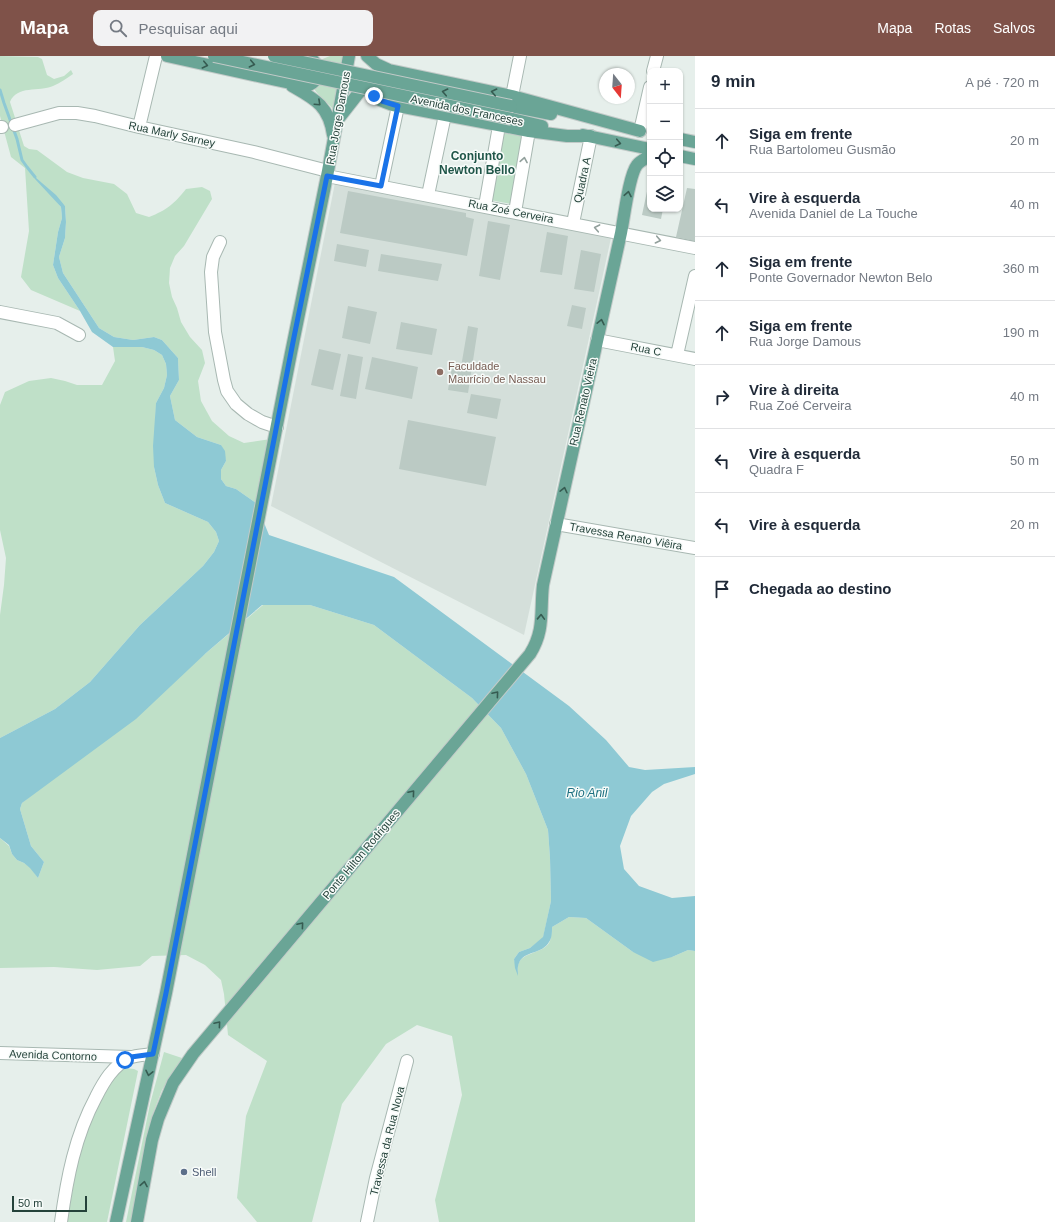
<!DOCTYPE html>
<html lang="pt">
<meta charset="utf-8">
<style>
body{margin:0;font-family:Arial,sans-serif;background:#f2f2f3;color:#1f2937}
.controls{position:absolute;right:12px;top:12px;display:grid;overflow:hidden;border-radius:8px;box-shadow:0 1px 3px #0004}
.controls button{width:36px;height:36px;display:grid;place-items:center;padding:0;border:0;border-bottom:1px solid #e0e1e3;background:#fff;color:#1f2937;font:20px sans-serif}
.compass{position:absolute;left:599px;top:12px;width:36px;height:36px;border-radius:50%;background:#fff;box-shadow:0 1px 3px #0004;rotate:163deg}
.scale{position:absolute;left:12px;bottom:10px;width:75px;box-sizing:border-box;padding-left:4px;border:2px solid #24423a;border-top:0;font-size:11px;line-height:14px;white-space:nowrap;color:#24423a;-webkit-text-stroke:3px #f7fbf9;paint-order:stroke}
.stop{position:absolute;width:12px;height:12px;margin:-9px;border:3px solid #1a73e8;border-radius:50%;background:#fff}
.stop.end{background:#1a73e8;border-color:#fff;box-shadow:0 1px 4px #0008}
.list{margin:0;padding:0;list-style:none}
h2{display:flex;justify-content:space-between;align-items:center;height:52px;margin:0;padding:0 16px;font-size:17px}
h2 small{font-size:13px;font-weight:400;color:#747a83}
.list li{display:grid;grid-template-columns:26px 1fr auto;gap:12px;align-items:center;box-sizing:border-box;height:64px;padding:0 16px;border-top:1px solid #e0e1e3}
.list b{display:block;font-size:15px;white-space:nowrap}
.list p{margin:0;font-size:13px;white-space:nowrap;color:#747a83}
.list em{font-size:13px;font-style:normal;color:#747a83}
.icon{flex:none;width:22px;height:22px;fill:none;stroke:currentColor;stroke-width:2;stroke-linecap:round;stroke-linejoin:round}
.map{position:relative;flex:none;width:695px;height:1166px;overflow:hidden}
header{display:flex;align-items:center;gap:24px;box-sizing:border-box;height:56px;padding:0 20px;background:#7f5249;color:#fff}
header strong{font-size:19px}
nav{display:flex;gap:22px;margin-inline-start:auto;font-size:14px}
.search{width:280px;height:36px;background:#f2f2f3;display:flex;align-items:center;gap:10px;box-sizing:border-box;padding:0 14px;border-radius:8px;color:#747a83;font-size:15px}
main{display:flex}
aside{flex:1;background:#fff}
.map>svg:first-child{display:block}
.built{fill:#d4dfda}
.green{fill:#bfe0c8}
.water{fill:#8ec9d4}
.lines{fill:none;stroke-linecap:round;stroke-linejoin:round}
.stream{stroke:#8ec9d4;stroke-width:3}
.building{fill:#bbcac4}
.minor-casing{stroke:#a8b8b2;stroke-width:14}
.major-casing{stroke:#c2cac8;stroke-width:14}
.minor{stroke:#fff;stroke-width:12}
.major{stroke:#6aa596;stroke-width:12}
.major-bridge-casing{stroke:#c2cac8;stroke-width:14;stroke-linecap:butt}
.major-bridge{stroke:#6aa596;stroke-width:12}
.oneway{stroke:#365b51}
.oneway2{stroke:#92a09c}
.route{stroke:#1a73e8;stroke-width:5}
.education-dot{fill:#8d6e63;stroke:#f7fbf9;stroke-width:1.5}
.service-dot{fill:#5c6f8a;stroke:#f7fbf9;stroke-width:1.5}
.labels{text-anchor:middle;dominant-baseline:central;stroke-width:3;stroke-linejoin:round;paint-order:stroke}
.street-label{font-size:11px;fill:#24423a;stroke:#f7fbf9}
.education-label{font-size:11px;fill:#785e54;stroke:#f7fbf9;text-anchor:start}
.service-label{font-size:11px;fill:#4e5e75;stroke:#f7fbf9;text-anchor:start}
.neighbourhood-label{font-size:12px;font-weight:bold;fill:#1f5548;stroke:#f7fbf9}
.water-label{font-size:12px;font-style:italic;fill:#1c6f80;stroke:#f7fbf9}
</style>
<header>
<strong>Mapa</strong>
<div class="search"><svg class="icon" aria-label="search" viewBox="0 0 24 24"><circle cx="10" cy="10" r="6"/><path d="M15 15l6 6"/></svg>Pesquisar aqui</div>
<nav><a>Mapa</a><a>Rotas</a><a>Salvos</a></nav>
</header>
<main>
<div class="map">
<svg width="695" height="1166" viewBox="0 0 695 1166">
<rect width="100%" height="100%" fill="#e6efeb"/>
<path class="built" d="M335 127 611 182 524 579 271 450Z"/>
<path class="green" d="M0 0 38 1 42 3 47 19 54 23 64 20 71 14 73 18C67 22 60 27 53 30 39 36 17 29 10 46L24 90 29 93 37 94 67 116 83 122 114 128 127 138 136 157 149 161C167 154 174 148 186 133L202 131 210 135 212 143 184 190 175 200 170 212 169 227 172 241 177 252 181 266 190 281 202 294 205 307 198 325 201 345 212 365 229 380 244 387 271 383 256 447 236 433 226 430 221 423V414L226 405 221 389 197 381 175 364 170 340 179 324 178 302 162 284 154 281 133 284 114 281 99 272 63 217 59 201 65 182 66 166 65 150 51 139 61 151 62 162 58 176 53 209 58 222 80 255 31 234 21 221 29 175 25 112 11 101 0 60Z
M330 0H343L334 54 333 53C330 49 316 37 315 34 314 29 319 10 320 4Z
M503 76 524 80 512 148 490 144Z
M113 291H142L154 294 162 299 166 308 167 319 164 332 156 347 154 411 158 429 165 447 208 466 216 476 219 485 214 496 203 510 140 569 90 626 55 653 0 682V559L4 529 6 502 0 474V349L5 336 29 325 51 322 65 325 77 329H102L115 305Z
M263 549H310L374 569 472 642 501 672 526 718 548 774 550 802 551 845 543 882 530 892 519 896 514 903 518 918C518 915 517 911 518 909 521 896 542 898 549 887 552 882 551 876 552 871L569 861 586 862 633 896 672 901 688 894 695 895V1166H439L435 1144 462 1039 452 980 417 969 386 988 342 1048 312 1166H257L237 1142 246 1060 267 1005 228 979 224 938 221 924 205 909 186 899 152 900 140 910 97 914 54 911 0 912V782L9 790 12 798 17 804 24 807 31 812 38 822 44 806 31 790 20 753 22 747 206 597Z
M164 996 182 1002 162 1034 152 1060 147 1080 133 1166H126L150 1048Z
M125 1012 134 1013 138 1015 107 1166H67L81 1087 96 1052 117 1017Z"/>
<path class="water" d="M35 121 56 139 65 150 66 166 65 182 59 201 63 217 99 272 114 281 133 284 154 281 162 284 178 302 179 324 170 340 175 364 197 381 221 389 225 395 226 405 221 414V423L226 430 236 433 256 447 269 479 394 521 569 650 606 684 629 711 645 714 695 711V718L664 728 652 736 631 760 620 790 624 813 639 830 672 842 695 840V895L688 894 672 901 653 906 633 896 586 862 569 861 552 871C552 876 552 882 549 886 543 898 523 895 519 907 517 911 518 916 518 920L515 912 514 903 519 896 530 892 543 881 551 845 550 802 548 774 526 718 501 672 472 642 374 569 310 549H262L206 597 136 663 22 747 20 753 31 790 44 806 38 822 30 812 24 807 17 804 12 798 9 789 0 782V682L55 653 90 626 140 569 203 510 214 496 219 485 216 476 208 466 165 447 158 429 154 411 153 390 156 347 164 332 167 319 166 308 162 299 154 294 142 291H113L92 276 80 255 58 222 53 209 58 176 62 162 61 151 35 123Z"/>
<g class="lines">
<path class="stream" d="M0 34 4 47 17 83 22 104 27 111 35 121"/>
</g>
<path class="building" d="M649 126 650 153H663L661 163 642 159Z
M687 132 695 133V185L676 181Z
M348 135 466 157V161L474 163 467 200 340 177Z
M488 165 510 169 500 224 479 220Z
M547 176 568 180 562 219 540 216Z
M337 188 369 194 366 211 334 205Z
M581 194 601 198 594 236 574 233Z
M381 198 442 208 438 225 378 215Z
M572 249 586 252 582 273 567 270Z
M348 250 377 256 370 288 342 282Z
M401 266 437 273 432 299 396 293Z
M468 270 478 272 468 337 448 334 452 310 461 311Z
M319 293 341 298 333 334 311 329Z
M348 298 363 301 356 343 340 340Z
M372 301 418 311 412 343 365 333Z
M471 338 501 343 497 363 467 357Z
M408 364 496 381 486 430 399 413Z"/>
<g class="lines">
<g class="minor-casing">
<path id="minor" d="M653 15 657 0
M512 40 520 0
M15 69 59 57H77L95 60 139 71 254 96 328 115
M0 71H2
M139 71 156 0
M640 75 650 31
M327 120 695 192
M381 130 398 50
M428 139 445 59
M485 150 499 70
M515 156 529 75
M573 167 591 80
M220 186 213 201 211 216 215 276 224 324 227 335 236 348 248 358 262 366 277 371
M0 256 57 267 79 279
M597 284 695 303
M677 299 695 220
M556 468 695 492
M0 997 131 1001
M61 1166C67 1122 75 1080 96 1041 104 1025 113 1010 129 1002 136 999 145 999 153 998
M367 1166 376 1122 407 1005"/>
</g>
<g class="major-casing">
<path id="major" d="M167 0 304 30C322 28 322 7 307 0
M367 0 376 8 389 14 512 40 640 75
M368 26C367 41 381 45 393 49L529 75 567 80H591
M292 30C315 43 329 50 333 79
M511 50 551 58
M339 62 368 25
M512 63 542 70
M583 79 650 93
M680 83 695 86
M680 100 695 103
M116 1166 166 937 291 297 328 115 349 0
M137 1166 152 1084 158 1063 173 1027 193 998 530 598C545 574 540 556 543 529L621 177C624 162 629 119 637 109 640 105 645 103 650 100"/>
</g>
<use href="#minor" class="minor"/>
<use href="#major" class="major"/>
<g class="major-bridge-casing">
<path id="major-bridge" d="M214 0 512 63
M274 0 511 50"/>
</g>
<use href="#major-bridge" class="major-bridge"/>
</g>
<defs><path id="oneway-chevron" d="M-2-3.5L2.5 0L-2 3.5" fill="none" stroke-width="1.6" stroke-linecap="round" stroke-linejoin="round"/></defs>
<g class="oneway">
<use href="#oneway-chevron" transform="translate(252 8) rotate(12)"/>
<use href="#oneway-chevron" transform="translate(205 9) rotate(13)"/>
<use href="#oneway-chevron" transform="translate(445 36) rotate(-168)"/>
<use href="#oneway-chevron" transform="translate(494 36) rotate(-168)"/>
<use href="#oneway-chevron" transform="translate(318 47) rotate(43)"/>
<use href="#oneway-chevron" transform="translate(618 87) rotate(12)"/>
<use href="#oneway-chevron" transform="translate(628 138) rotate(-79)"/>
<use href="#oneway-chevron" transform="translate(601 266) rotate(-78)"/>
<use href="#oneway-chevron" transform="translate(564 434) rotate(-77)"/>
<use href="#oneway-chevron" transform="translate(541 561) rotate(-88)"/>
<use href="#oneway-chevron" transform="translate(496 638) rotate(-50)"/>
<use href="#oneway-chevron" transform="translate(412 737) rotate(-50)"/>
<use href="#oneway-chevron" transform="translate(301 869) rotate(-50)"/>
<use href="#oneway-chevron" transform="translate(218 968) rotate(-50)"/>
<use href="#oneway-chevron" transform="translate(149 1017) rotate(102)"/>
<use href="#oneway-chevron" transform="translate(144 1128) rotate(-80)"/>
</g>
<g class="oneway2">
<use href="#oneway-chevron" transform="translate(524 104) rotate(-80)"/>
<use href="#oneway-chevron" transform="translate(597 172) rotate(-169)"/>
<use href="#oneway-chevron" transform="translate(658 184) rotate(12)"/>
</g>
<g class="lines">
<path class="route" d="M125 1004 131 1001 153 998 166 937 294 281 327 120 381 130 398 50 382 45 374 40"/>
</g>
<circle class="education-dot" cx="440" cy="316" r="4"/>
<circle class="service-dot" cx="184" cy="1116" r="4"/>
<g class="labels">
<g class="street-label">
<text transform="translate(467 54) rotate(12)">Avenida dos Franceses</text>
<text transform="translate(338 62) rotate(-80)">Rua Jorge Damous</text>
<text transform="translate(172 78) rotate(12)">Rua Marly Sarney</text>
<text transform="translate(582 124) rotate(-78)">Quadra A</text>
<text transform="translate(511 155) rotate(11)">Rua Zoé Cerveira</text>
<text transform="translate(646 293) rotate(11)">Rua C</text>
<text transform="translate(583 346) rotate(-77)">Rua Renato Vieira</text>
<text transform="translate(626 480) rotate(10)">Travessa Renato Viêira</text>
<text transform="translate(361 798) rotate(-50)">Ponte Hilton Rodrigues</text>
<text transform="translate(53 999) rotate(2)">Avenida Contorno</text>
<text transform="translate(387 1085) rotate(-76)">Travessa da Rua Nova</text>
</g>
<g class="education-label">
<text x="448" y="310">Faculdade<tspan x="448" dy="13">Maurício de Nassau</tspan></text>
</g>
<g class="service-label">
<text x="192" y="1116">Shell</text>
</g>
<g class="neighbourhood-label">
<text x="477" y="100">Conjunto<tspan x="477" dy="14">Newton Bello</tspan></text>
</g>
<g class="water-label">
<text x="587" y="737">Rio Anil</text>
</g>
</g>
</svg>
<div class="controls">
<button>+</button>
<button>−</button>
<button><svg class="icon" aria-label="locate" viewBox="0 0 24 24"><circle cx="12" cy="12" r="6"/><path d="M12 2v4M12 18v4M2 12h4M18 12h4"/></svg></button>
<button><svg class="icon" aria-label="layers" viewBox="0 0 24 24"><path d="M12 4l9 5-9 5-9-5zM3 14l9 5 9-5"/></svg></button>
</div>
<svg class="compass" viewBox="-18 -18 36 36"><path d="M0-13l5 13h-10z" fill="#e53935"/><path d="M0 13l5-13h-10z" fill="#747a83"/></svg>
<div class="scale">50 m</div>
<div class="stop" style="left:125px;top:1004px"></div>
<div class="stop end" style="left:374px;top:40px"></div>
</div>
<aside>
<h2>9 min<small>A pé · 720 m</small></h2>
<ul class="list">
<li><svg class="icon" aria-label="ahead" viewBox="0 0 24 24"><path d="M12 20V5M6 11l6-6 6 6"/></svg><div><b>Siga em frente</b><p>Rua Bartolomeu Gusmão</p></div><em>20 m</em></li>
<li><svg class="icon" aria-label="left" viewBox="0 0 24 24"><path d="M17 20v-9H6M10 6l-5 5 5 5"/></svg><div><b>Vire à esquerda</b><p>Avenida Daniel de La Touche</p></div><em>40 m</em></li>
<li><svg class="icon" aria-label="ahead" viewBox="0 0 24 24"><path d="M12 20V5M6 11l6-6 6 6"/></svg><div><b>Siga em frente</b><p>Ponte Governador Newton Belo</p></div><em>360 m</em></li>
<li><svg class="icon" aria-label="ahead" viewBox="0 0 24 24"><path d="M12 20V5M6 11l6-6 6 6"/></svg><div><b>Siga em frente</b><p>Rua Jorge Damous</p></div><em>190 m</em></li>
<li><svg class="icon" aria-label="right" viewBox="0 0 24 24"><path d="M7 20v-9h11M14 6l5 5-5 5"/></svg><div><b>Vire à direita</b><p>Rua Zoé Cerveira</p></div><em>40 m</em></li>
<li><svg class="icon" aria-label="left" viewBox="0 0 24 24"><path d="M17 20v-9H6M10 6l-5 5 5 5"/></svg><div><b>Vire à esquerda</b><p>Quadra F</p></div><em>50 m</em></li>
<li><svg class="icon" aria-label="left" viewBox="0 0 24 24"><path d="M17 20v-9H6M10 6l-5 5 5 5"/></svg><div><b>Vire à esquerda</b></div><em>20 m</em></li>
<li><svg class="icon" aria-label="arrive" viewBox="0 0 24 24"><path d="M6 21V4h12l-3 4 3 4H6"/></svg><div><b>Chegada ao destino</b></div></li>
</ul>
</aside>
</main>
